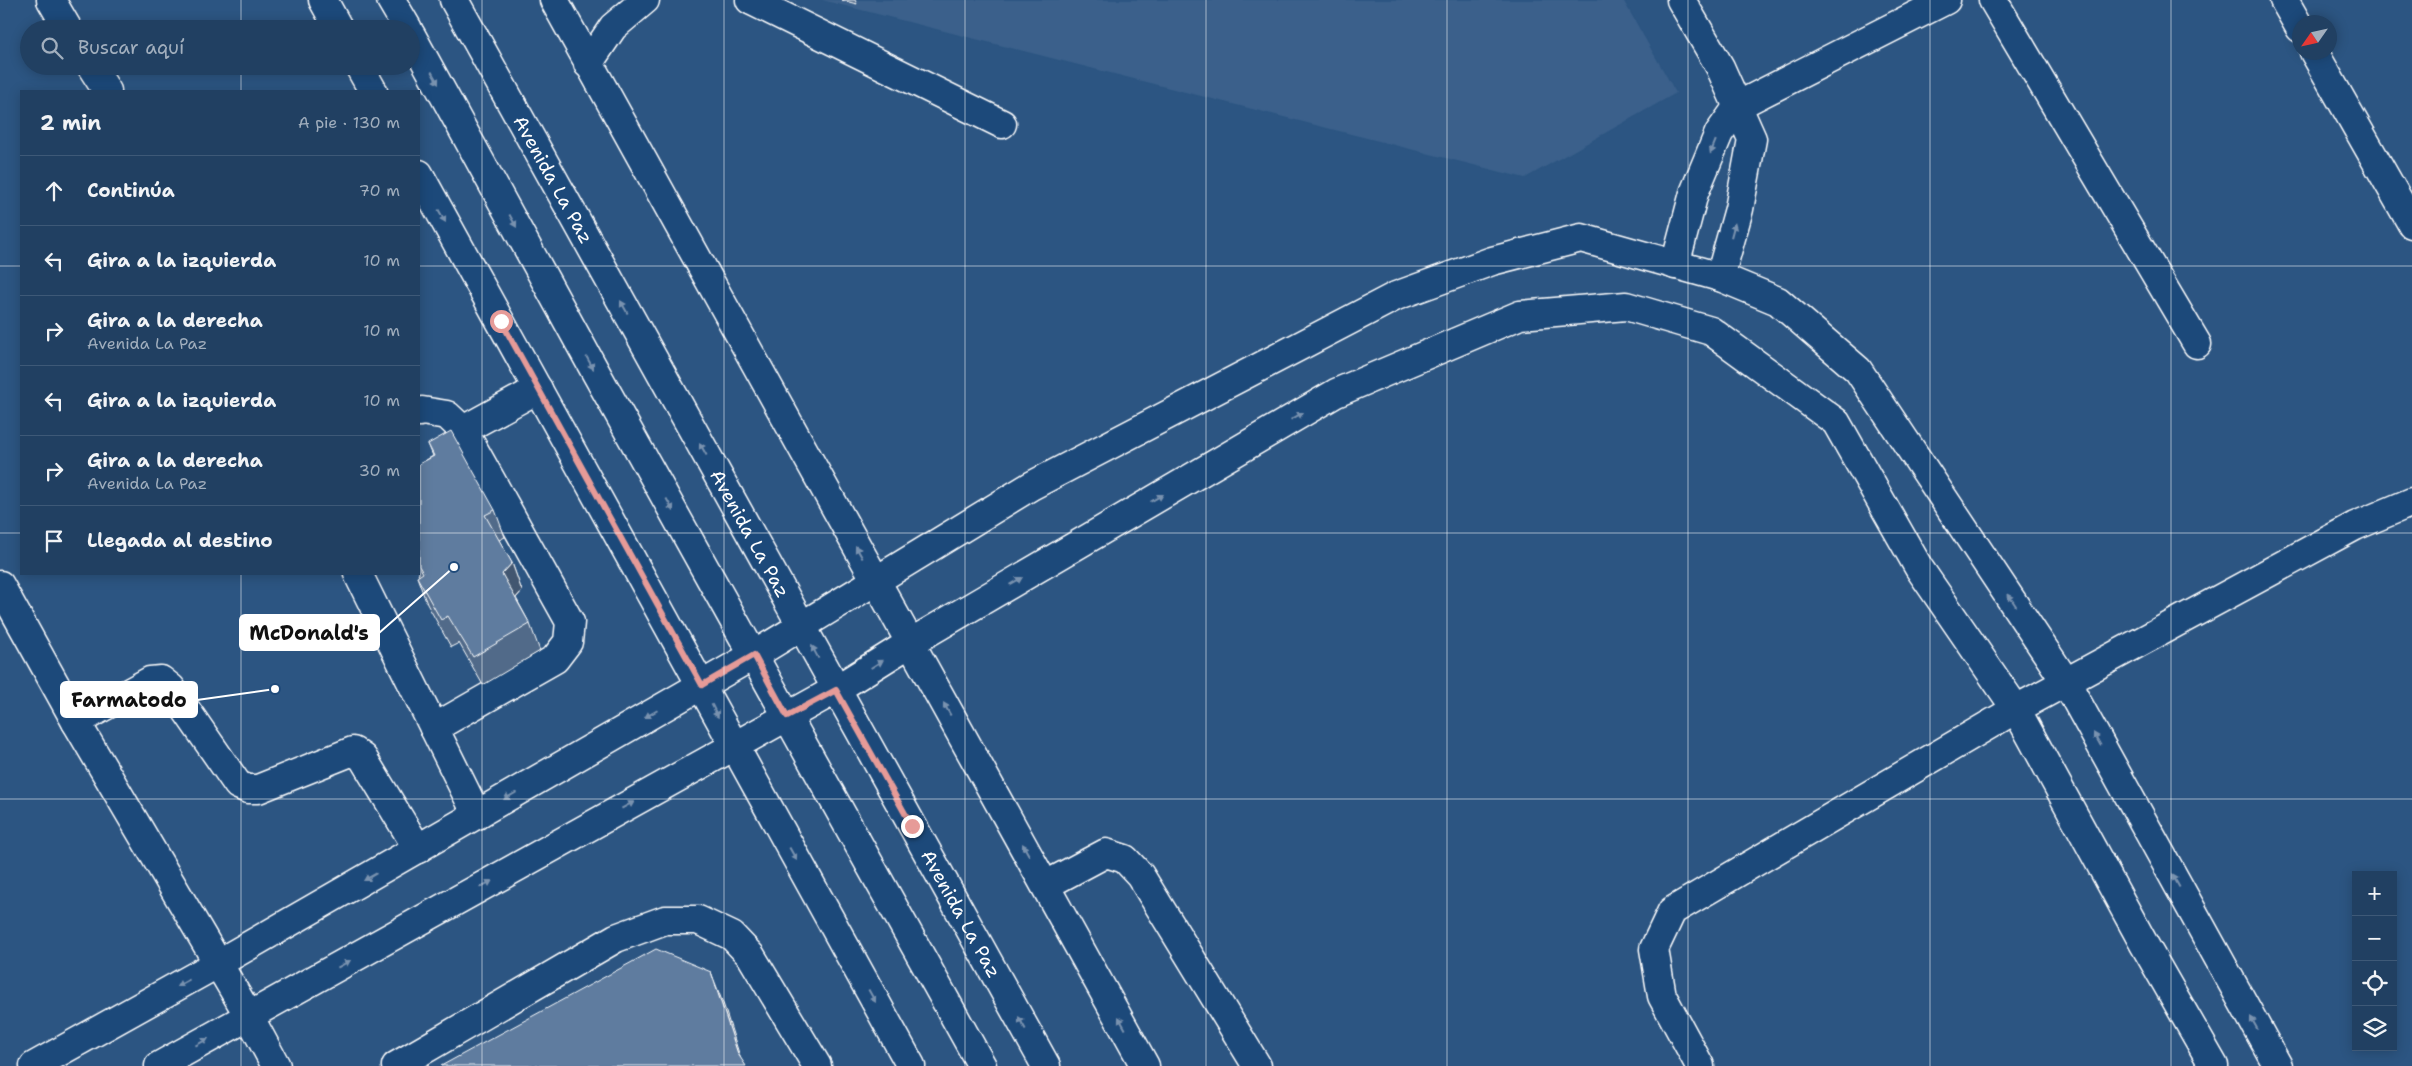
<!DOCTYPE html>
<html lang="es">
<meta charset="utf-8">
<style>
body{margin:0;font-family:"Shantell Sans",sans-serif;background:#2d4b6b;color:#f1f3f6}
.controls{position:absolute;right:15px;bottom:15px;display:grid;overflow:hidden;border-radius:0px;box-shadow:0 2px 12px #0003}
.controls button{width:45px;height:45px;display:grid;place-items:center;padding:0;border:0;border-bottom:1px solid #3e5977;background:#214062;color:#f1f3f6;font:25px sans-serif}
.compass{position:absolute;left:2292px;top:15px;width:45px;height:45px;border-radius:50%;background:#214062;box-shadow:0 2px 12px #0003;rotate:236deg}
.stop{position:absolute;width:15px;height:15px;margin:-11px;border:4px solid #e69b98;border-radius:50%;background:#fff}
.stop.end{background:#e69b98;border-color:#fff;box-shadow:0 1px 5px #0008}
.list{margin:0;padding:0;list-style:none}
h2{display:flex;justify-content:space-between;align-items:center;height:65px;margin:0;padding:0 20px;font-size:21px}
h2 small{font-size:16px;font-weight:400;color:#a2afbe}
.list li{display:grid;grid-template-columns:32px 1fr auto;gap:15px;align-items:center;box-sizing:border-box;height:70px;padding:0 20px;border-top:1px solid #3e5977}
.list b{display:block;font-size:19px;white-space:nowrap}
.list p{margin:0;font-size:16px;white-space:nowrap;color:#a2afbe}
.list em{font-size:16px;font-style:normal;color:#a2afbe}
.icon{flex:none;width:28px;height:28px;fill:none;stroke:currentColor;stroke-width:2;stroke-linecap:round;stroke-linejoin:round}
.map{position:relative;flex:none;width:2412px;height:1066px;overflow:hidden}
.search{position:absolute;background:#214062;box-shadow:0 2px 12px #0003;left:20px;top:20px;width:400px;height:55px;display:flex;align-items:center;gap:12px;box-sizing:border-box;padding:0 18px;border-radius:28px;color:#a2afbe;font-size:19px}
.panel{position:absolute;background:#214062;box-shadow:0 2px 12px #0003;left:20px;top:90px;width:400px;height:485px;border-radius:0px}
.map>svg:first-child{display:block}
.built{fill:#3b618b}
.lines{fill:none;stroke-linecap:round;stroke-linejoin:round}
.minor-casing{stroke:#fff;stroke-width:31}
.minor{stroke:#1f4a7a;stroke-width:28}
.wall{fill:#516b89;stroke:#fff}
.shaded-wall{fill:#42576f;stroke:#fff}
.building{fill:#5e7c9f;stroke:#fff}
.oneway{fill:#7992af}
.route{stroke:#e69b98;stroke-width:6}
.grid{fill:none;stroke:#fff;stroke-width:1;stroke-opacity:0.55}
.labels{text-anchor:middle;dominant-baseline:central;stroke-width:4;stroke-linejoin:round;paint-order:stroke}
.street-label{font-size:19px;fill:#fff;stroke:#1f4a7a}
.leader{fill:none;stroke:#fff;stroke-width:2}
.callout-dot{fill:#fff;stroke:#1f4a7a;stroke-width:2}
.callout{fill:#fff;stroke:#fff;stroke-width:2}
.callout-label{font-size:20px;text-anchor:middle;font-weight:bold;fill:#111}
</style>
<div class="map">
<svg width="2412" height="1066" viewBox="0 0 2412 1066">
<rect width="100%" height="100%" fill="#2c5582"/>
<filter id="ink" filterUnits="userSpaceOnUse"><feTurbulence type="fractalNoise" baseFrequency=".02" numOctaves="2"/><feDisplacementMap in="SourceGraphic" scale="10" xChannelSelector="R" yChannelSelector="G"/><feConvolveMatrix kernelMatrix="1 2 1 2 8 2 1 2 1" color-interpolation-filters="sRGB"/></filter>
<g filter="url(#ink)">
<path class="built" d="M822 0H1623L1676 93 1525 178Z"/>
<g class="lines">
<g class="minor-casing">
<g id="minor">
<path d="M51 0 68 29"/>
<path d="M323 0 339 29"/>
<path d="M391 0 408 29"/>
<path id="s1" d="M454 0 1046 1066"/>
<path d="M554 0 1145 1066"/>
<path d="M750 0 1002 124"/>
<path d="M1681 0 1720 67 1752 139 1739 209 1720 277"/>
<path d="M1993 0 2197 344"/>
<path d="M2284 0 2300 28"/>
<path d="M411 35 595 371 982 1066"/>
<path d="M2314 52 2412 224"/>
<path d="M588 64 613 27 645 0"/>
<path d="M91 66 107 91"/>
<path d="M359 66 373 91"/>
<path d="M419 174 911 1066"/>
<path d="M1675 265 1694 193 1719 133 1739 105 1946 0"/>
<path d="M419 412 422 411 447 415 463 430 570 622 568 642 555 659 434 728"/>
<path d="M463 430 538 389"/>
<path d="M358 574 477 815"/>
<path d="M0 585 76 722 249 1016 276 1066"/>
<path d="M76 722 150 681 161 680 171 688 238 785 248 789H258L353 751 363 758 418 849"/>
<path d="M1046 885 1106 853 1125 859 1140 875 1257 1066"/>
<path d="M34 1066 217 964 754 655 1031 486 1396 296 1492 261 1581 238 1720 277 1778 301 1858 370 2066 682 2278 1066"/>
<path d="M159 1066 835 690 910 643 1336 393 1520 315 1626 306 1711 331 1836 422 1919 568 2016 709 2144 944 2214 1066"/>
<path d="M396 1066 616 938 665 920H698L732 936 751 956 817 1066"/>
<path d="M1700 1066 1662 996 1654 949 1672 911 2016 709 2355 526 2412 502"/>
</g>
</g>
<use href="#minor" class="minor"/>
</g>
<path class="wall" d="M841 0H855L857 4Z
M428 444 495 510 505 537 499 540 512 563 522 591 516 598 530 624 540 651 483 685 459 643 451 647 427 604 417 577 419 576 418 574H419V464L433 456Z"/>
<path class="shaded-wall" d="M512 563 522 591 512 602 502 574Z
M711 972 724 1006 743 1066 738 1054Z"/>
<path class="building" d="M451 431 495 510 485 515 512 563 502 574 530 624 473 657 448 616 441 620 417 577 423 573 419 566V464L434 456 428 444Z
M656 949 711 972 738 1054 746 1066H441Z"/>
<defs><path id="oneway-solid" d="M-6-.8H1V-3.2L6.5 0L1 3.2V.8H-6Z" transform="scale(1.25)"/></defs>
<g class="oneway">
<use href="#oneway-solid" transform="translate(435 78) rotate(61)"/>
<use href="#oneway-solid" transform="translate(1713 147) rotate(112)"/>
<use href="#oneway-solid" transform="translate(442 216) rotate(61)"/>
<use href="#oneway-solid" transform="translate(513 221) rotate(61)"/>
<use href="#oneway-solid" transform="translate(1733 230) rotate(-75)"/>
<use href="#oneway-solid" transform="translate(624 307) rotate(-119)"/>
<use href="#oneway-solid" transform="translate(590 363) rotate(61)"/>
<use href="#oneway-solid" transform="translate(1297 416) rotate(-30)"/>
<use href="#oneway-solid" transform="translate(703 449) rotate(-119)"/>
<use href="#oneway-solid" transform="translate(1157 498) rotate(-30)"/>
<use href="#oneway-solid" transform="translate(670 505) rotate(61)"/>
<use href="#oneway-solid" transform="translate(859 552) rotate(-119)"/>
<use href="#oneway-solid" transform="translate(1016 581) rotate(-30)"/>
<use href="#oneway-solid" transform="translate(2012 600) rotate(-124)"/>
<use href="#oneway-solid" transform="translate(815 652) rotate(-118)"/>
<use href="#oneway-solid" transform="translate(877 664) rotate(-32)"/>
<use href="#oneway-solid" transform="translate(947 709) rotate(-119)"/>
<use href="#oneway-solid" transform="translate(715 711) rotate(63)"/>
<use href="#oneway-solid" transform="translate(651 714) rotate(150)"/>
<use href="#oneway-solid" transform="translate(2097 739) rotate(-119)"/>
<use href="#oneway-solid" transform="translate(510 796) rotate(150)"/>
<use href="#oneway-solid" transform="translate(628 805) rotate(-29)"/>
<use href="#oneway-solid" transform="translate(1026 850) rotate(-119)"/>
<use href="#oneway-solid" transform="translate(793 854) rotate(61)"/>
<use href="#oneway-solid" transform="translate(370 877) rotate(150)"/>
<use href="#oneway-solid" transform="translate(2176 881) rotate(-119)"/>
<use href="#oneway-solid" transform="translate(486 884) rotate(-29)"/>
<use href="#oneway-solid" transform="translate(344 964) rotate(-29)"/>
<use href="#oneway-solid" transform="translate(183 983) rotate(151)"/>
<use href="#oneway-solid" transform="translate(872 996) rotate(61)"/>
<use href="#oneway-solid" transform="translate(1022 1023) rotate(-119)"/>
<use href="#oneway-solid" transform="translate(1122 1023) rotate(-119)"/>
<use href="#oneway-solid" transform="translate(2254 1023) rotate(-119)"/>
<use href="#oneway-solid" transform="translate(202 1042) rotate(-29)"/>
</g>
</g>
<g class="lines" filter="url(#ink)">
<path class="route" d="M501 321 702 685 754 655 787 716 836 690 912 826"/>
</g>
<path class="grid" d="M241 0V29M482 0V1066M724 0V1066M965 0V1066M1206 0V1066M1447 0V1066M1688 0V1066M1930 0V1066M2171 0V1066M241 66V91M0 266H21M419 266H2412M0 533H21M419 533H2412M241 574V1066M0 799H2412"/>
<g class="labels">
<g class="street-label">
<text stroke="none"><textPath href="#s1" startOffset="205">Avenida La Paz</textPath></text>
<text stroke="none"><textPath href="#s1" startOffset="610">Avenida La Paz</textPath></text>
<text stroke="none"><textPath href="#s1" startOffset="1045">Avenida La Paz</textPath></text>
</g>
</g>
<path class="leader" d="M454 567L379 633M275 689L197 700"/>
<g class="callout-dot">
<circle cx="454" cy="567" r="5"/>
<circle cx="275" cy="689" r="5"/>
</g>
<g class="callout">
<rect x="240" y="615" width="139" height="35" rx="5"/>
<rect x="61" y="682" width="136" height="35" rx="5"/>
</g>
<g class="callout-label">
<text x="309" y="640">McDonald's</text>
<text x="129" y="707">Farmatodo</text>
</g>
</svg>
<div class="controls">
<button>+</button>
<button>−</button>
<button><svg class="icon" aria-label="locate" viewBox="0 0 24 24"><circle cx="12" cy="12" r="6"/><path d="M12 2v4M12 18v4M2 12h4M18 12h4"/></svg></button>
<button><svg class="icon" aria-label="layers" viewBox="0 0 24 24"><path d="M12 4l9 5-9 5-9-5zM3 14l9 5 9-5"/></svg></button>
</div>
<svg class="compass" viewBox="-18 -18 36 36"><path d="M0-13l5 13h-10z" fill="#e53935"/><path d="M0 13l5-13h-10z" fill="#a2afbe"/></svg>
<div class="stop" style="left:501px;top:321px"></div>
<div class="stop end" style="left:912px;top:826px"></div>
<div class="search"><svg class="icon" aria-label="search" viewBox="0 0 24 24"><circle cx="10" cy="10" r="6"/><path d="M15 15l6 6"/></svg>Buscar aquí</div>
<section class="panel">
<h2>2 min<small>A pie · 130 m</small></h2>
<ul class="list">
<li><svg class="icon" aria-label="ahead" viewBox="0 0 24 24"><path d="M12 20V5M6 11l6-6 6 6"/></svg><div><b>Continúa</b></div><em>70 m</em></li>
<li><svg class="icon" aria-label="left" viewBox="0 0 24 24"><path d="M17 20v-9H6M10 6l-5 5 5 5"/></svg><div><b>Gira a la izquierda</b></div><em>10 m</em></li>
<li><svg class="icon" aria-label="right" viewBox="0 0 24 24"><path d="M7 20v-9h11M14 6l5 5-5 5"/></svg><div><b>Gira a la derecha</b><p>Avenida La Paz</p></div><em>10 m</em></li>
<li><svg class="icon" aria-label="left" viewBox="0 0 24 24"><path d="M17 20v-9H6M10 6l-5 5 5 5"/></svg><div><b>Gira a la izquierda</b></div><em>10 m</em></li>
<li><svg class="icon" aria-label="right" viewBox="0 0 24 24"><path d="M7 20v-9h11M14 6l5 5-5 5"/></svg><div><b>Gira a la derecha</b><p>Avenida La Paz</p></div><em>30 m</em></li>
<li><svg class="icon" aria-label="arrive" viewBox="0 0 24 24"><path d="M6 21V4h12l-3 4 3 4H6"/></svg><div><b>Llegada al destino</b></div></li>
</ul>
</section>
</div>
